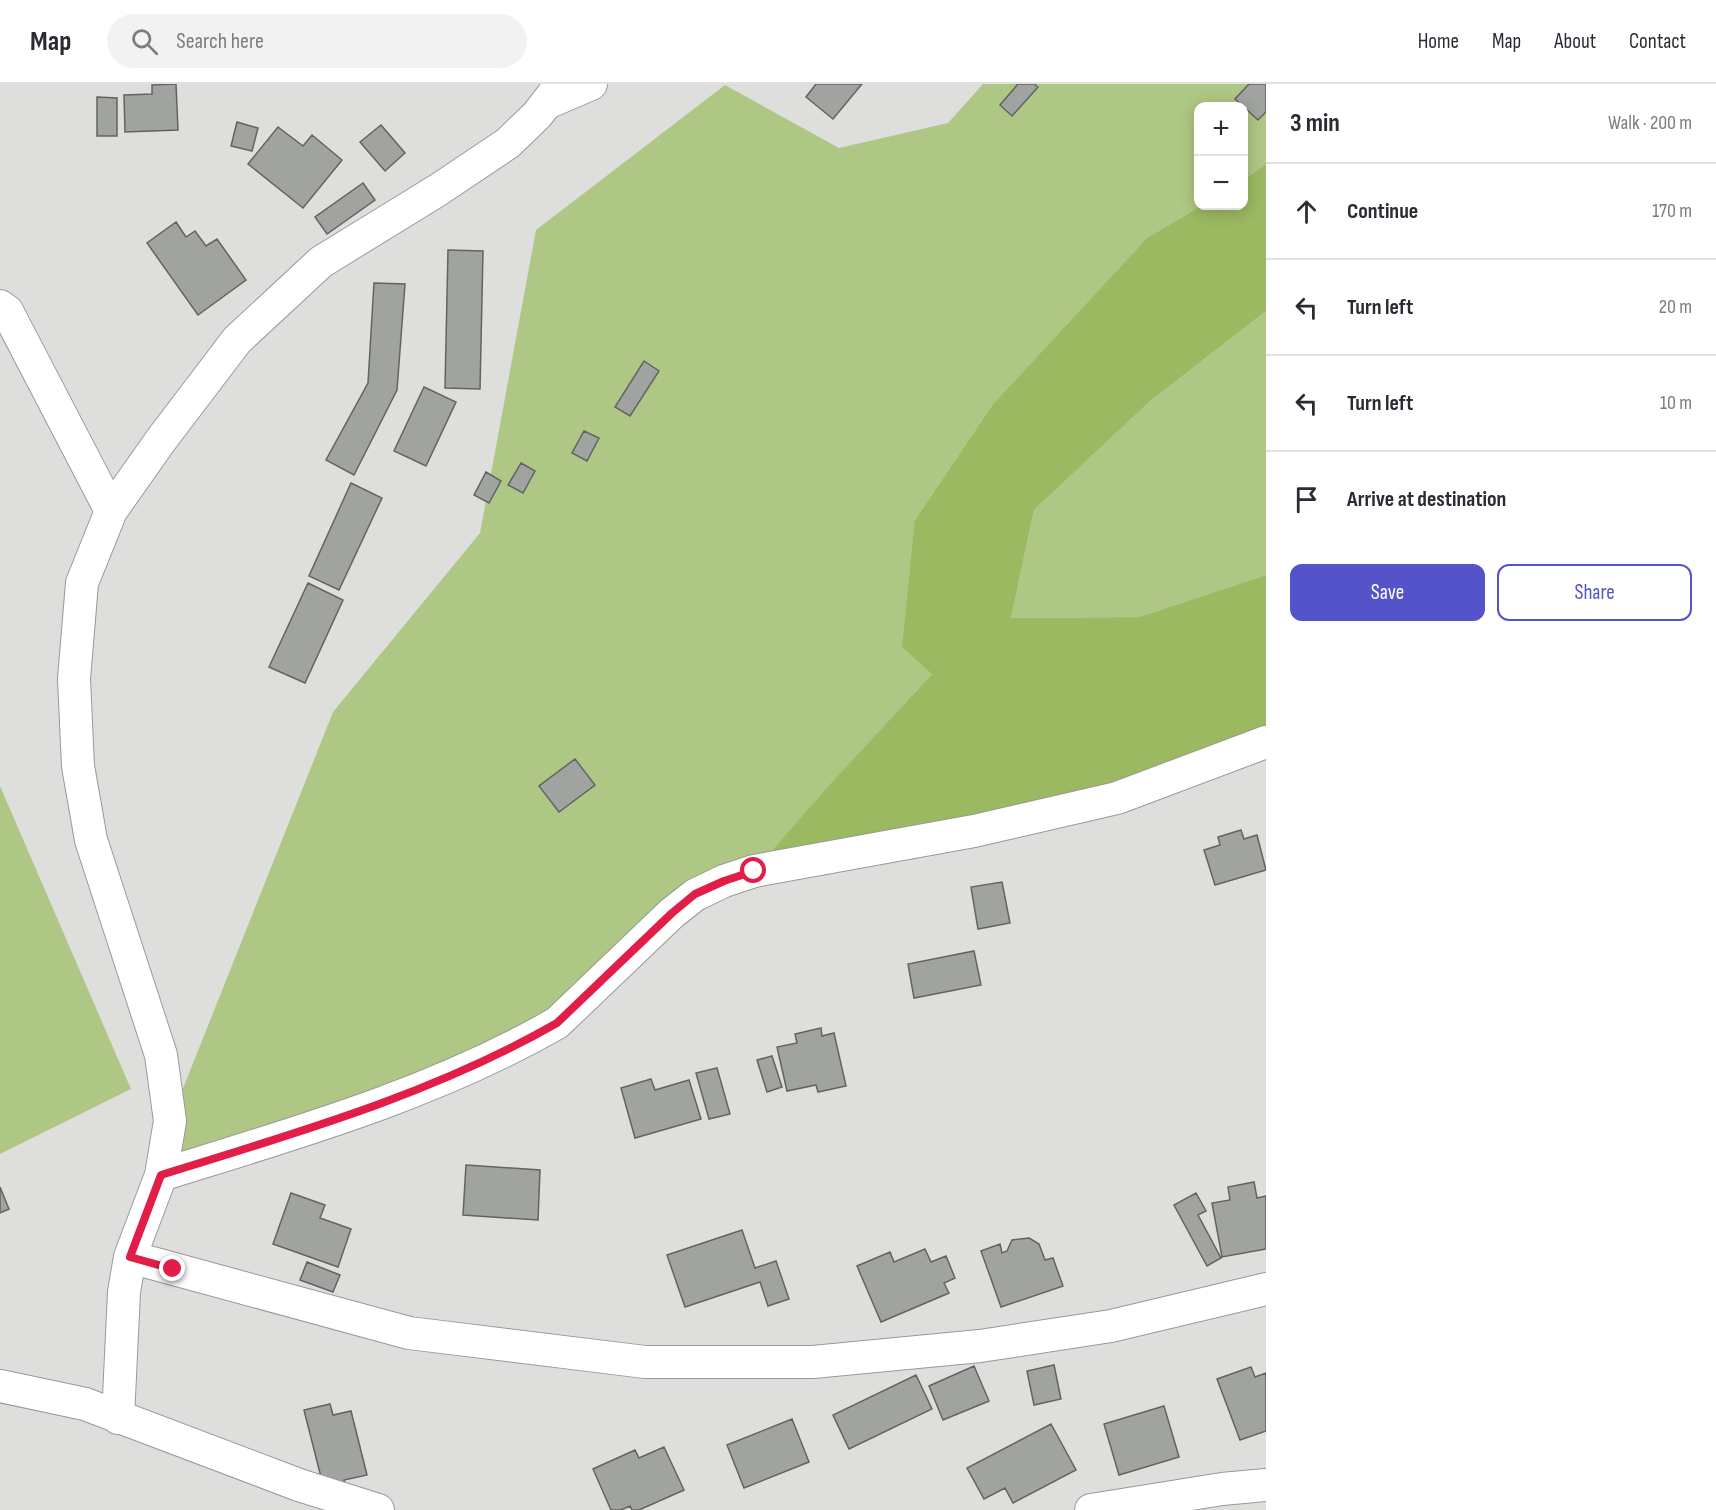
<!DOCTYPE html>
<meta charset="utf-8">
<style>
body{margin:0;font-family:"Sofia Sans Condensed",sans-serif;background:#f2f2f3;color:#2b2b33}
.controls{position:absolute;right:18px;top:18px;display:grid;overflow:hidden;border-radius:12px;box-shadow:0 3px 15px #0003}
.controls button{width:54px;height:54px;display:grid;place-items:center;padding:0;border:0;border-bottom:2px solid #e1e1e2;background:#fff;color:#2b2b33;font:30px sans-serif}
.stop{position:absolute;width:18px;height:18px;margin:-14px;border:4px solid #e11d48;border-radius:50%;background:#fff}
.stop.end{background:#e11d48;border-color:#fff;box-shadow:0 2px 6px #0008}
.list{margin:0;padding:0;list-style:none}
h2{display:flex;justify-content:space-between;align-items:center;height:78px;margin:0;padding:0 24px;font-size:26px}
h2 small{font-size:20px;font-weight:400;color:#7c7c81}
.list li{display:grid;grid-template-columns:39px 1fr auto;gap:18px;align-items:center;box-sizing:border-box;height:96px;padding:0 24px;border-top:2px solid #e1e1e2}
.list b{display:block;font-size:22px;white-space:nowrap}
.list em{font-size:20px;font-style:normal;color:#7c7c81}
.actions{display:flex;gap:12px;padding:18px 24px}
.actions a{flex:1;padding:14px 0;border:2px solid #5553ca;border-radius:12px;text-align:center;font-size:21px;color:#5553ca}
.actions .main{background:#5553ca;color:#fff}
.icon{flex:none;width:33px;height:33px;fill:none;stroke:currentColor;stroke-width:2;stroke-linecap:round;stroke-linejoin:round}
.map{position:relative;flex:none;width:1266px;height:1426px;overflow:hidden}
header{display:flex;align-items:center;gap:36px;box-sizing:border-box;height:84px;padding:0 30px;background:#fff;border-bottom:2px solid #e1e1e2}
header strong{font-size:28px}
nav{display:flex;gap:33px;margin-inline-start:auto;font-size:21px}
.search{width:420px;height:54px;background:#f2f2f3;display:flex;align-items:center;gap:15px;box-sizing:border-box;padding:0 21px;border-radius:33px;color:#7c7c81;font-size:22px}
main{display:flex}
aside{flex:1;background:#fff}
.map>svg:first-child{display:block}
.green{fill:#afc784}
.forest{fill:#9bb960}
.building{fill:#a1a3a0;stroke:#626461;stroke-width:1.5}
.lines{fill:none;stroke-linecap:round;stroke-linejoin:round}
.minor-casing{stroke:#999a97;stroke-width:34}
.minor{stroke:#fff;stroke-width:32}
.route{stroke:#e11d48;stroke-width:8}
</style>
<header>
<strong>Map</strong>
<div class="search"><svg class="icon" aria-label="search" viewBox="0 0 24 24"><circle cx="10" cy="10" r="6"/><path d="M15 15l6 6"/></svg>Search here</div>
<nav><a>Home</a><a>Map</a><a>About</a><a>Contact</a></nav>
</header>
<main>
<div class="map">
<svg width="1266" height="1426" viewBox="0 0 1266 1426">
<rect width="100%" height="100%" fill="#dedfdc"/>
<path class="green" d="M983 0H1266V80L1244 96V22H1198V122H1201L1147 154 993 320 915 436 932 590 829 701 754 787 724 797 557 939 161 1091 170 1037 333 628 480 449 536 146 725 1 839 64 948 39Z
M1266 227V491L1139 533 1011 534 1034 426 1149 318Z
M0 702 131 1005 0 1070Z"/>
<path class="forest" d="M1266 80V227L1149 318 1034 426 1011 534 1139 533 1266 491V658L1117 714 754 787 829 701 932 590 902 563 915 436 993 320 1147 154 1201 122H1244V96Z"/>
<path class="building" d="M176 0 178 46 125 48 124 11 152 10V1Z
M816 0H862L833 35 806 13Z
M1018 0H1034L1038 3 1012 32 1000 21Z
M1249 0H1266V28L1258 36 1235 15Z
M97 13 117 14V52H97Z
M237 38 258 44 252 67 231 62Z
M381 41 405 69 385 87 360 58Z
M278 43 303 62 312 51 342 76 303 124 248 80Z
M363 99 375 116 327 150 315 133Z
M176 138 186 153 195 147 206 162 217 155 246 196 198 231 147 159Z
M448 166 483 167 480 305 445 304Z
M374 199 405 200 397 306 354 391 326 376 368 299Z
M644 277 659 287 630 332 615 323Z
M424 303 456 318 426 382 394 367Z
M584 347 599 354 587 377 572 369Z
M521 379 535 387 523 409 508 401Z
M486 388 501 397 489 419 474 411Z
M351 399 382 414 339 506 309 492Z
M308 499 343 516 305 599 269 583Z
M575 675 595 701 559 728 539 702Z
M1241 746 1244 755 1257 751 1266 786 1215 801 1204 766 1220 761 1218 753Z
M1002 798 1010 839 978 845 971 803Z
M974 867 981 901 914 914 908 880Z
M821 944 822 952 834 949 846 1002 818 1008 816 1001 787 1007 777 963 797 959 795 950Z
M772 972 782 1003 767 1008 757 976Z
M717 984 730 1030 709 1035 696 989Z
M651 995 655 1006 689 996 701 1035 635 1054 621 1004Z
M466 1081 540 1086 538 1136 463 1131Z
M1254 1098 1257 1114 1266 1112V1165L1222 1173 1212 1119 1230 1116 1228 1103Z
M0 1103 9 1125 0 1129Z
M291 1109 325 1121 320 1134 351 1145 338 1183 273 1160Z
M1196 1109 1206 1127 1198 1131 1221 1174 1207 1182 1174 1121Z
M742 1146 755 1184 776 1177 789 1215 768 1222 760 1198 685 1223 667 1171Z
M1029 1154 1039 1160 1045 1176 1053 1174 1063 1202 1001 1223 981 1167 1000 1160 1002 1169 1007 1167 1012 1156Z
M925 1165 931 1178 946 1172 955 1194 944 1199 949 1209 881 1238 857 1182 890 1168 894 1178Z
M307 1178 340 1191 333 1208 300 1196Z
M1054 1281 1061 1315 1034 1321 1027 1287Z
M974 1282 989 1317 943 1336 929 1302Z
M1251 1283 1255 1293 1266 1289V1347L1240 1356 1217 1295Z
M916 1291 932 1325 849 1365 833 1331Z
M330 1320 333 1331 351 1327 367 1391 344 1396 346 1404 325 1409 304 1326Z
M1164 1322 1179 1373 1119 1391 1104 1340Z
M792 1335 809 1378 744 1404 727 1361Z
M1051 1340 1076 1386 1013 1419 1005 1404 984 1415 967 1384Z
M664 1363 684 1406 639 1426H632L630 1422 621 1426H611L593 1385 635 1366 639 1374Z"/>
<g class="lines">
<g class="minor-casing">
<path id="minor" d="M547 19 591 0
M0 222 7 227 111 427
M161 1091C296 1049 433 1010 557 939L672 829 695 811 724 797 754 787 974 747 1117 714 1266 658
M130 1173 409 1249 645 1278H813L980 1262 1111 1242 1266 1205
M0 1302 85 1320 299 1401 378 1426
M118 1334 124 1208 130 1173 161 1091 170 1037 161 971 91 756 78 682 74 595 82 499 111 427 161 356 237 256 321 178 438 106 508 59 537 31 561 0
M1091 1426 1222 1405 1266 1401"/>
</g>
<use href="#minor" class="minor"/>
</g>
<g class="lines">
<path class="route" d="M173 1185 130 1173 161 1091C296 1049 433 1010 557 939L672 829 695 810 724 797 754 787"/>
</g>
</svg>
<div class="controls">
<button>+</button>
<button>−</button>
</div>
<div class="stop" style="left:754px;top:787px"></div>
<div class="stop end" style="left:173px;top:1185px"></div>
</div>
<aside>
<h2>3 min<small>Walk · 200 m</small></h2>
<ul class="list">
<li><svg class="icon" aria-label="ahead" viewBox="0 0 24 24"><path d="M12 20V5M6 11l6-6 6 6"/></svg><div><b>Continue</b></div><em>170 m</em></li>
<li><svg class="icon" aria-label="left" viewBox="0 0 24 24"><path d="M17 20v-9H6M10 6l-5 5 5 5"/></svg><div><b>Turn left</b></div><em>20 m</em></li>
<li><svg class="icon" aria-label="left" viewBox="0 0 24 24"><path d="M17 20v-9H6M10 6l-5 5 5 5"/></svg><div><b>Turn left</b></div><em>10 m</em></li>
<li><svg class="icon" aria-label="arrive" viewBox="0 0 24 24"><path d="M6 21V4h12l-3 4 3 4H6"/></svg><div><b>Arrive at destination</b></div></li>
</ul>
<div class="actions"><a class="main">Save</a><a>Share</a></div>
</aside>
</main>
